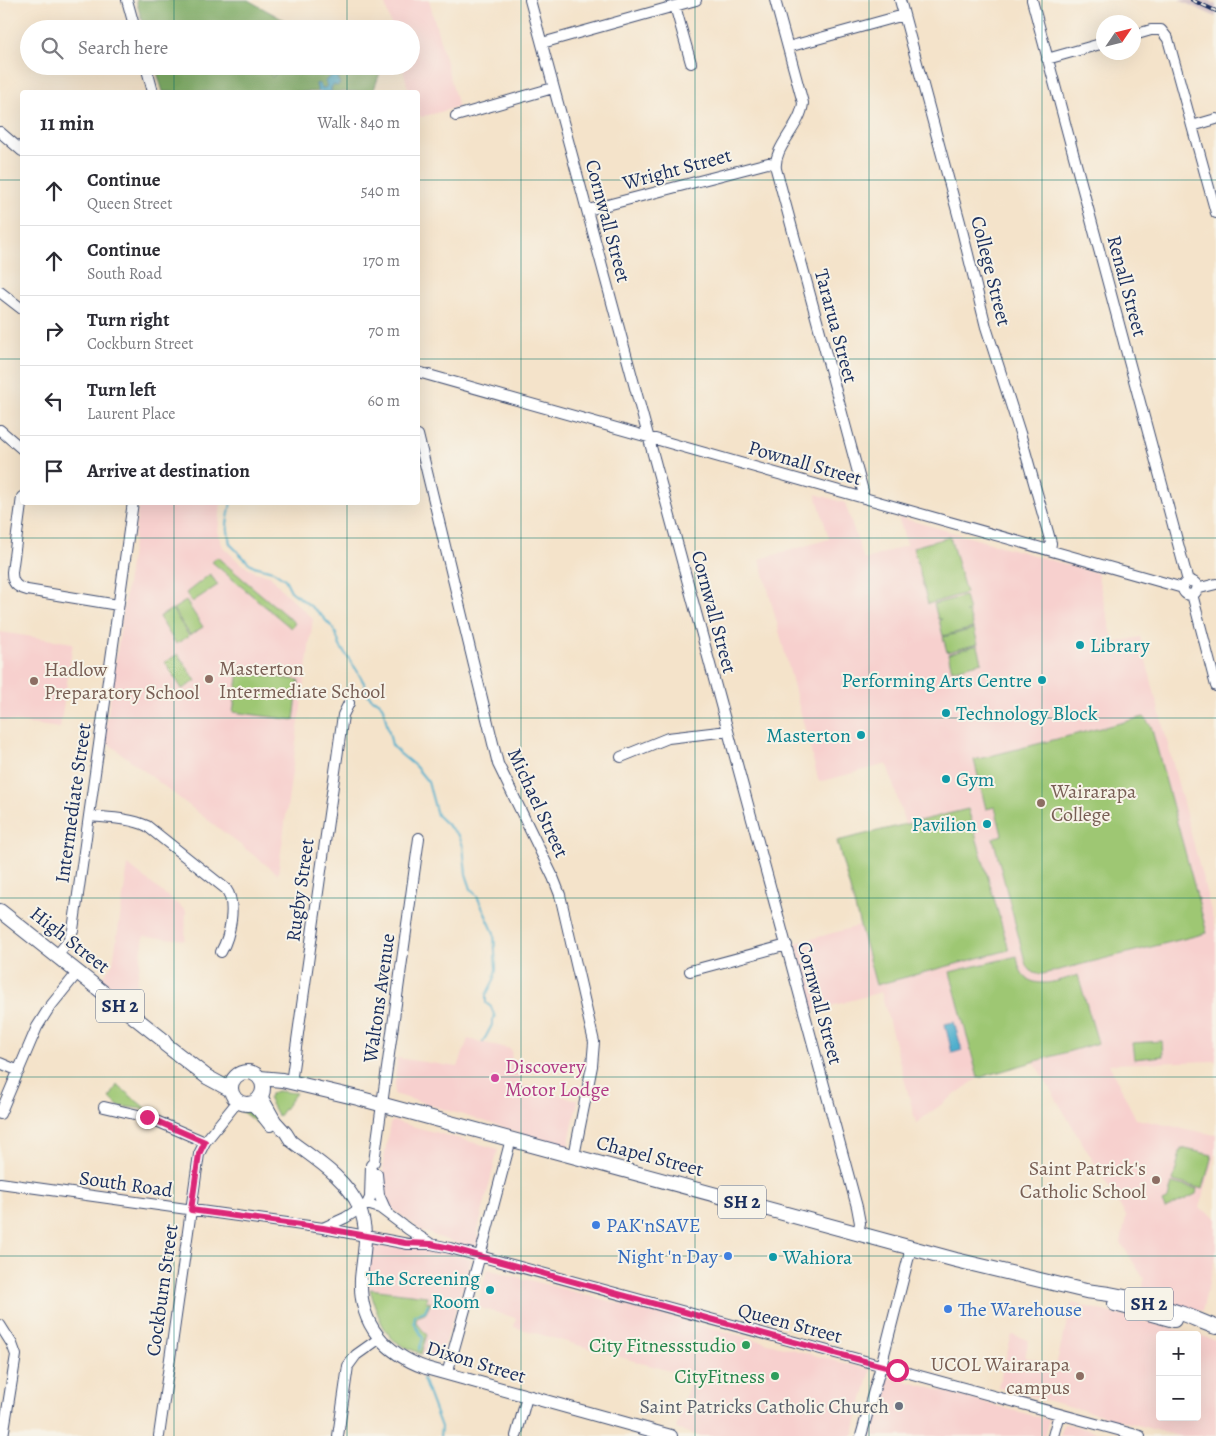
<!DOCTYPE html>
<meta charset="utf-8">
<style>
body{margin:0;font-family:Alegreya,serif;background:#f2f2f3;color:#2b2b33}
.controls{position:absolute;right:15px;bottom:15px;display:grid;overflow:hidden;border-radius:5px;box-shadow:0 5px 20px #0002}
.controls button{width:45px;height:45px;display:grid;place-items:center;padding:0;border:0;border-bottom:1px solid #e1e1e2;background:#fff;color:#2b2b33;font:25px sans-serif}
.compass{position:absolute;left:1096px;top:15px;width:45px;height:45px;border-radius:50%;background:#fff;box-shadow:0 5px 20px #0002;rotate:55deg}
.stop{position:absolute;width:15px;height:15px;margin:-11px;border:4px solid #db2777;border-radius:50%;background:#fff}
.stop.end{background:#db2777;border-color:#fff;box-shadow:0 1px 5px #0008}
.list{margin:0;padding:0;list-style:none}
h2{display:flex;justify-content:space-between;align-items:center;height:65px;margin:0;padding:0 20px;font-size:21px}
h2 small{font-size:16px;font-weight:400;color:#7c7c81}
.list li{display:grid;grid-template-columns:32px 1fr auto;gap:15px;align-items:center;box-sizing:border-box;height:70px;padding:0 20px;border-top:1px solid #e1e1e2}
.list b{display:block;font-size:19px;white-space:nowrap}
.list p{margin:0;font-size:16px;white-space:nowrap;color:#7c7c81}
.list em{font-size:16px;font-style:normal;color:#7c7c81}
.icon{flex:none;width:28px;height:28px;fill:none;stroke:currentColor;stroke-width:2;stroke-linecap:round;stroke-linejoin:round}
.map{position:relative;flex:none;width:1216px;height:1436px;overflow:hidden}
.search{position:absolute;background:#fff;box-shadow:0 5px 20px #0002;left:20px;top:20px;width:400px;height:55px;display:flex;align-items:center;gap:12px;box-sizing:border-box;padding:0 18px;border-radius:28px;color:#7c7c81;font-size:19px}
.panel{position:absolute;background:#fff;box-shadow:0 5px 20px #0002;left:20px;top:90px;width:400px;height:415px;border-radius:5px}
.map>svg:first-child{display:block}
.built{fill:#f7d0ce}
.industrial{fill:#d2bec4}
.green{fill:#9ec773;stroke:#5c7b68}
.forest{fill:#7eac65;stroke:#4c6e62}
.water{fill:#4fafcd;stroke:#356f96}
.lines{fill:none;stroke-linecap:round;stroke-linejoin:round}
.stream{stroke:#4fafcd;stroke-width:2}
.minor-casing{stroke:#3c4a6e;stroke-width:12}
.major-casing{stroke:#3c4a6e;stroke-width:14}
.highway-casing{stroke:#3c4a6e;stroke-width:16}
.minor{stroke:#fff;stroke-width:10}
.major{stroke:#fff;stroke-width:12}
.highway{stroke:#fff;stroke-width:14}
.rail-casing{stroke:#1b2f5e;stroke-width:4}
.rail{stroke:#f7f3e8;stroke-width:2;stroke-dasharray:5.5;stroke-linecap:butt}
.route{stroke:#db2777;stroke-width:6}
.grid{fill:none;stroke:#0f766e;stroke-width:1;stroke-opacity:0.55}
.culture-dot{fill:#0f9aa8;stroke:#f7f3e8;stroke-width:2}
.education-dot{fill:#8d6e63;stroke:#f7f3e8;stroke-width:2}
.hotel-dot{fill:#d1479c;stroke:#f7f3e8;stroke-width:2}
.shop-dot{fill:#3f7fe0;stroke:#f7f3e8;stroke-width:2}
.leisure-dot{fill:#2e9e5b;stroke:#f7f3e8;stroke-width:2}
.worship-dot{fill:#6b7280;stroke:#f7f3e8;stroke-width:2}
.labels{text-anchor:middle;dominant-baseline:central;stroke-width:4;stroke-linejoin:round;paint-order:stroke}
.shield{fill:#f7f3e8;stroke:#5d6a87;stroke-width:1}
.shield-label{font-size:19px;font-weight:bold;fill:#1b2f5e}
.street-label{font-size:20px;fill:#1b2f5e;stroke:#f7f3e8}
.culture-label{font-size:20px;fill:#0d838f;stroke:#f7f3e8;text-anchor:start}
.education-label{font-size:20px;fill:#785e54;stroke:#f7f3e8;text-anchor:start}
.hotel-label{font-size:20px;fill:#b23c85;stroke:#f7f3e8;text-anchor:start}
.shop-label{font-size:20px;fill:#366cbe;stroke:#f7f3e8;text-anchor:start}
.leisure-label{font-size:20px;fill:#27864d;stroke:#f7f3e8;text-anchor:end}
.worship-label{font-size:20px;fill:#5b616d;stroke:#f7f3e8;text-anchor:end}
</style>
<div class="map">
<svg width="1216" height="1436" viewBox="0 0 1216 1436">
<rect width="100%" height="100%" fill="#f7f3e8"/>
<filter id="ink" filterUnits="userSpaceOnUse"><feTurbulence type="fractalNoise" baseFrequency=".02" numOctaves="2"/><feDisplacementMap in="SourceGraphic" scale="10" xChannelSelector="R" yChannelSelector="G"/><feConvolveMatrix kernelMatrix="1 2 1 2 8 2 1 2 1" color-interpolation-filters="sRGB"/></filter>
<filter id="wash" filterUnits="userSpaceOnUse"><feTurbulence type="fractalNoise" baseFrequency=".0096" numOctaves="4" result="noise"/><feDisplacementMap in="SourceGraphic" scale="20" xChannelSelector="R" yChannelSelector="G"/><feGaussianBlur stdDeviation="1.12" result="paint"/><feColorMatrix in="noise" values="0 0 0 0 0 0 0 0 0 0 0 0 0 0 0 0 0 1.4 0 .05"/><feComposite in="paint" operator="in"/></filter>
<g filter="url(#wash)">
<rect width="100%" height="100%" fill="#f4e3ca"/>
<path class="built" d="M384 0H429L458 107 421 117 418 114V92H409L402 66H411V29H392Z
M816 494 845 503 864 560 907 545 898 517 1097 573 1114 643 1140 637 1216 930V1061L1109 1064 1136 1119 1216 1135V1151L1200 1208 1216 1217V1255L1202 1311 1142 1296 1144 1279 1121 1243 1126 1216 1034 1062 978 1078 916 1123 881 992 813 1011 796 943 859 926 837 841 905 824 887 764 819 782 760 559 829 539Z
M139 503H221L218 534 223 547 240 563 255 572 270 575 283 591 313 619 278 874 104 740Z
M0 632 73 643 60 728 0 720Z
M128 865 186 911 185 940 144 936 136 989 128 998 101 979 113 963Z
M468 1039 511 1049 512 1064 523 1068 519 1084 578 1100 568 1147 394 1094 397 1058 458 1067Z
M393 1121 498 1149 477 1234 479 1242 477 1245 469 1248 422 1231 389 1206 383 1190V1163L390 1124Z
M371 1241 453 1252 471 1260 440 1360 421 1354 427 1335 416 1322 417 1317 430 1303 370 1289 369 1272Z
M487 1269 871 1370 853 1436H701L676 1429 691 1377 514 1327 516 1318 477 1307Z
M1072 1303 1197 1335H1160V1417H1197V1335L1216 1340V1436H1178L998 1387 1012 1335 1029 1340 1025 1357 1056 1365Z
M887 1376 1049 1420 1044 1436H871Z
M1064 1423 1111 1436H1060Z"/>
<path class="industrial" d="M1179 0H1209L1216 5V17Z"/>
<path class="green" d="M248 66H273L275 75 272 77 256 70 252 71Z
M950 537 966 593 928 604 913 547Z
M217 557 295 623 291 628 212 562Z
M210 574 218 585 192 602 186 593Z
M965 596 969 612 965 613H969L973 628 943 636 939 620 942 619H938L934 604Z
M186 601 203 627 190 635 173 609Z
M172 609 189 636 176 644 159 617Z
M974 629 978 644 947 652 943 637Z
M974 646H978L982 662 952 670 948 654Z
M178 654 196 681 182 689 165 662Z
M239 672 299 680 294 720 233 712Z
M1144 717 1151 726 1207 933 1043 974 1033 973 1026 965 993 838 1002 835 995 807 986 809 974 760Z
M968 809 1009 950 876 985 837 841Z
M1017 956C1018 960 1018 966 1021 971 1031 992 1062 980 1078 975L1098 1043 978 1078 950 972Z
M1162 1041 1163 1056 1134 1059 1132 1043Z
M117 1085 159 1119 143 1109 118 1106 109 1097 111 1096Z
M277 1091 296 1093 278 1117 268 1098 272 1093Z
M248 1109C259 1112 264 1123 271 1132H269L241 1111Z
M1181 1148 1212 1155 1203 1189 1173 1181Z
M1172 1183 1197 1189 1196 1194 1165 1209 1162 1202 1168 1199Z
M370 1289 427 1296 426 1301 431 1303 425 1314 417 1317 416 1322 427 1335 421 1354C414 1350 403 1347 396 1342 381 1330 375 1307 370 1289Z"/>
<path class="forest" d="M136 0H248L300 29H144Z
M155 66H248L252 71 267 70 272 77 275 75 273 66H367L380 73 373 92H331V87L334 85 340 84 335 74 325 88H322L316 84 318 92H163Z"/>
<path class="water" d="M335 74 340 84 337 86 334 85 331 87V92H318L316 84 318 83 322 88H325L327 86 325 81Z
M954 1022 962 1050 952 1053 945 1024Z"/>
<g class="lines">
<path class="stream" d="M231 502 227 524 230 544 248 562 254 566 273 571 285 579 291 591 318 612 332 627 336 634 340 646 356 669 364 683 367 693 372 699 379 702 383 708 392 745 398 752 415 766 428 782 437 815 459 836 463 846 466 874 471 889 477 896 494 933 496 969 494 980 486 995V1003L491 1007 495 1017 492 1020V1025L483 1042
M419 1350 423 1338 414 1322 415 1315 425 1311 428 1304
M423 1379 441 1427 440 1436"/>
</g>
</g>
<g filter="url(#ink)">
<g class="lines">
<g class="minor-casing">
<path id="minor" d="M127 0 135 29
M530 0 857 1207 860 1223 858 1233
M775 0 803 103C801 126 773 147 776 169L863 491 861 497
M900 0 960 222 986 327 1020 433 1051 543 1050 550
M1032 0 1188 581
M675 6 691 63
M1134 35 1151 30H1161L1168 39 1216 213
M542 43 696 0
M788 47 904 15
M1047 59 1104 43
M146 66 153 92
M456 116 553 88
M1192 126 1216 119
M0 132 22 151
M588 210 768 163 775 164
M0 292 22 309
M418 372 1183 588
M0 430 22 449
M418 435 498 764 553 877 560 895 594 1042 592 1066 574 1156
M22 497 12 572C12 583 16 587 27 590L118 605
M1183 588a7 7 0 1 1 14 0a7 7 0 1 1-14 0Z
M1196 589 1216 584
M1192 594 1216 686
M621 757 668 738 728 731
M89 816C108 818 130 818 147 826L226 889C237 904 230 936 221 952
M57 955 67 943 73 930 133 502
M690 971 787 945
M0 1063 19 1071
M291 1083 343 715 349 703
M104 1107 147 1117 205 1142
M0 1114 37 1027 49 1008 78 972
M377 1174 379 1195 387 1213
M0 1183 323 1228 408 1244H431L450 1248 1140 1436
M367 1204 370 1198 371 1165 374 1162 419 838
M323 1228 345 1218 367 1204 380 1208 408 1229 431 1244
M0 1325 12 1344 16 1355 3 1436
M447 1374 484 1241 511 1139
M159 1436 199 1154 205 1142 238 1101
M338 1436 348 1366 356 1355 380 1338
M516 1436 527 1397
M861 1436 881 1366 911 1248
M1053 1436 1059 1414"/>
</g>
<g class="major-casing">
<path id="major" d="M261 1096 275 1121 286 1133 291 1141C316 1160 346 1178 359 1207 370 1232 363 1254 361 1279 359 1325 385 1353 426 1368L671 1436
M251 1103 259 1111 270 1125"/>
</g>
<g class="highway-casing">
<path id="highway" d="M0 911 162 1039 166 1045 207 1077 231 1090
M231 1088a16 16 0 1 1 32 0a16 16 0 1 1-32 0Z
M260 1078 282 1080 358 1098 956 1260 1086 1291C1118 1294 1150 1302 1180 1313 1192 1317 1204 1323 1216 1327
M1115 1304 1174 1320"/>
</g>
<use href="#minor" class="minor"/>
<use href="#major" class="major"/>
<use href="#highway" class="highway"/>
<g class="rail-casing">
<path id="rail" d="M1192 0 1216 11"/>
</g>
<use href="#rail" class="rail"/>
</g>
</g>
<g class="lines" filter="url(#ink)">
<path class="route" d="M147 1117 205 1142 199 1154 191 1210 323 1228 405 1243 431 1244 450 1248 897 1370"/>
</g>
<path class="grid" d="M174 0V29M347 0V29M521 0V1436M695 0V1436M869 0V1436M1042 0V1436M174 66V92M347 66V92M0 180H22M418 180H1216M0 359H22M418 359H1216M174 502V1436M347 502V1436M0 538H1216M0 718H1216M0 898H1216M0 1077H1216M0 1256H1216"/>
<g class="culture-dot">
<circle cx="1080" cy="645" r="5"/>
<circle cx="1042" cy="680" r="5"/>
<circle cx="946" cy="713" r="5"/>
<circle cx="861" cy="735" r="5"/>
<circle cx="946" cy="779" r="5"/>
<circle cx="987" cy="824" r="5"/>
<circle cx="773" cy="1257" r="5"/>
<circle cx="490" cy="1290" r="5"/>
</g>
<g class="education-dot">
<circle cx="209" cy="679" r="5"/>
<circle cx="34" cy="681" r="5"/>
<circle cx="1041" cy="803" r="5"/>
<circle cx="1156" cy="1180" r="5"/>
<circle cx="1080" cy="1376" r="5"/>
</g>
<circle class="hotel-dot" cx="495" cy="1078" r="5"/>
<g class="shop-dot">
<circle cx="596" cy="1225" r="5"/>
<circle cx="728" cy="1256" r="5"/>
<circle cx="948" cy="1309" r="5"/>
</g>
<g class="leisure-dot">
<circle cx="746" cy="1345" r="5"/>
<circle cx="775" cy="1376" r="5"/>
</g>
<circle class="worship-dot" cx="899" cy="1406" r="5"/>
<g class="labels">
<g class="shield">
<rect x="96" y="989.5" width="48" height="33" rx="4"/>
<rect x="718" y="1185.5" width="48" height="33" rx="4"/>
<rect x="1125" y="1287.5" width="48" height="33" rx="4"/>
</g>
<g class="shield-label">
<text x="120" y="1006">SH 2</text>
<text x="742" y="1202">SH 2</text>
<text x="1149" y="1304">SH 2</text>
</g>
<g class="street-label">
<text transform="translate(677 169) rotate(-15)">Wright Street</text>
<text transform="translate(608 221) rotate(75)">Cornwall Street</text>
<text transform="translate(991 271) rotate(76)">College Street</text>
<text transform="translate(1127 286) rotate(75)">Renall Street</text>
<text transform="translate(836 326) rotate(75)">Tararua Street</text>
<text transform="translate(805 463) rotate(16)">Pownall Street</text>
<text transform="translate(714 612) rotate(75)">Cornwall Street</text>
<text transform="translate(73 803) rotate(-82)">Intermediate Street</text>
<text transform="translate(538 803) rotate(65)">Michael Street</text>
<text transform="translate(300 890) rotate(-82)">Rugby Street</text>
<text transform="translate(70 940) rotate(38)">High Street</text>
<text transform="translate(379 998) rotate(-82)">Waltons Avenue</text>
<text transform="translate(820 1003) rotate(75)">Cornwall Street</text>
<text transform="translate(650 1156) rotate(15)">Chapel Street</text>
<text transform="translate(126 1184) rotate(8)">South Road</text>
<text transform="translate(162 1290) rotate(-82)">Cockburn Street</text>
<text transform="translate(790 1323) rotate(15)">Queen Street</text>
<text transform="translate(476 1362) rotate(17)">Dixon Street</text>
</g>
<g class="culture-label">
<text x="1090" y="645">Library</text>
<text x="1032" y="680" text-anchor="end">Performing Arts Centre</text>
<text x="956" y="713">Technology Block</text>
<text x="851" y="735" text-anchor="end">Masterton</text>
<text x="956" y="779">Gym</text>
<text x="977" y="824" text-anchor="end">Pavilion</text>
<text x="783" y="1257">Wahiora</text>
<text x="480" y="1278" text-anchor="end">The Screening<tspan x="480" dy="23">Room</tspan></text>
</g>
<g class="education-label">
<text x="219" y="668">Masterton<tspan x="219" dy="23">Intermediate School</tspan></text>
<text x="44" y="669">Hadlow<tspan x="44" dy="23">Preparatory School</tspan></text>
<text x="1051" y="791">Wairarapa<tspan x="1051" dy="23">College</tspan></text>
<text x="1146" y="1168" text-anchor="end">Saint Patrick's<tspan x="1146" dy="23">Catholic School</tspan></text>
<text x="1070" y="1364" text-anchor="end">UCOL Wairarapa<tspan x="1070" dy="23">campus</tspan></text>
</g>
<g class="hotel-label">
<text x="505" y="1066">Discovery<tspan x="505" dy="23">Motor Lodge</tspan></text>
</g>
<g class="shop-label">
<text x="606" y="1225">PAK'nSAVE</text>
<text x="718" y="1256" text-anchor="end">Night 'n Day</text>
<text x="958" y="1309">The Warehouse</text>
</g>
<g class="leisure-label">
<text x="736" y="1345">City Fitnessstudio</text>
<text x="765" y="1376">CityFitness</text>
</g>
<g class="worship-label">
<text x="889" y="1406">Saint Patricks Catholic Church</text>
</g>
</g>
</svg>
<div class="controls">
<button>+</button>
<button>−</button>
</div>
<svg class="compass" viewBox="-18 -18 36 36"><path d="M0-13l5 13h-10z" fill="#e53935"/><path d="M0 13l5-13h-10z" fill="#7c7c81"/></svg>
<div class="stop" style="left:897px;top:1370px"></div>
<div class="stop end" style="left:147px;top:1117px"></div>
<div class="search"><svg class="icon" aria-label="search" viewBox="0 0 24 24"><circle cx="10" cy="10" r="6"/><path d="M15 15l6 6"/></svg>Search here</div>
<section class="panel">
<h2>11 min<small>Walk · 840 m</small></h2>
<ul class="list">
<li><svg class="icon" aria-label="ahead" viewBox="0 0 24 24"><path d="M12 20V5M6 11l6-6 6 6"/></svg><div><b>Continue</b><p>Queen Street</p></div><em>540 m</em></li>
<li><svg class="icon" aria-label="ahead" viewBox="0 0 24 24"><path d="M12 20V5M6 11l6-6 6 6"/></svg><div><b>Continue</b><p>South Road</p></div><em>170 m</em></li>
<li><svg class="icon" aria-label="right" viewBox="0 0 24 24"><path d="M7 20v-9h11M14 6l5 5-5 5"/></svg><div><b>Turn right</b><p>Cockburn Street</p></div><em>70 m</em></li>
<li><svg class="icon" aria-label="left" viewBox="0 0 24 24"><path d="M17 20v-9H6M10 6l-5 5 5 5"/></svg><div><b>Turn left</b><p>Laurent Place</p></div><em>60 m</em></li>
<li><svg class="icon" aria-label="arrive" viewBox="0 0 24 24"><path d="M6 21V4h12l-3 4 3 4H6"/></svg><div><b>Arrive at destination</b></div></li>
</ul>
</section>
</div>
